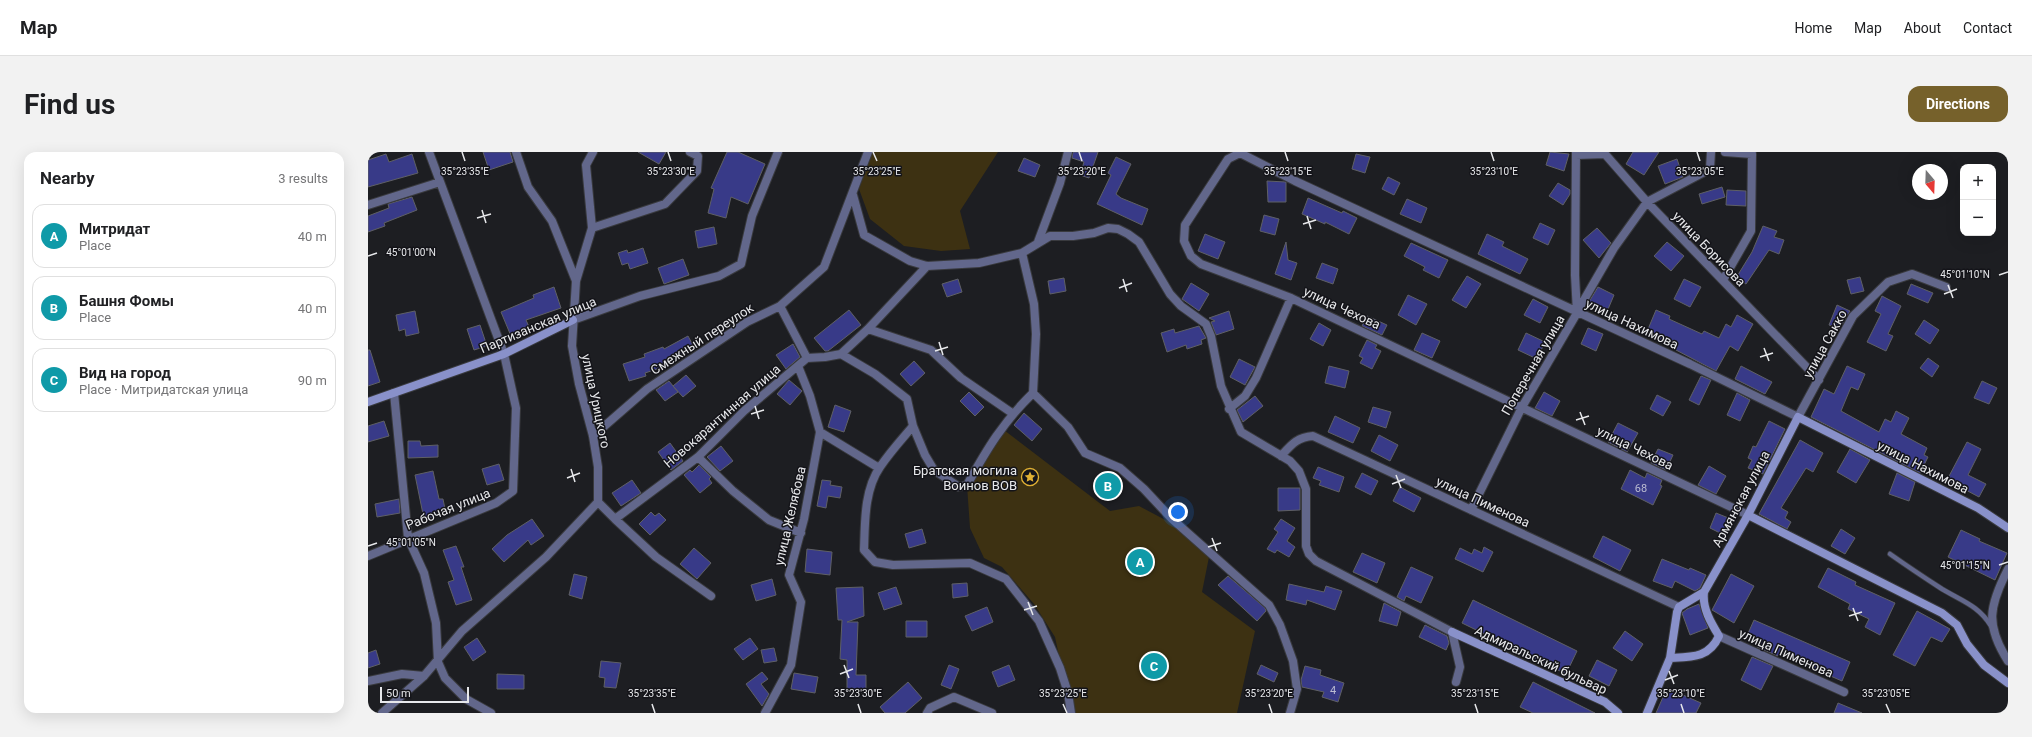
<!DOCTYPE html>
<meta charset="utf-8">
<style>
body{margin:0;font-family:Roboto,sans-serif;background:#f2f2f2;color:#202124}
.controls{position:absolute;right:12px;top:12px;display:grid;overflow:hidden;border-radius:8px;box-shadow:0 4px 16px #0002}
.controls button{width:36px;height:36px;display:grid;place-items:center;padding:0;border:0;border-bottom:1px solid #e0e0e0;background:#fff;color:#202124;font:20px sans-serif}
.compass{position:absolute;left:1544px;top:12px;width:36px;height:36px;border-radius:50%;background:#fff;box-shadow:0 4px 16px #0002;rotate:161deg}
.scale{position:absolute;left:12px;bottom:10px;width:89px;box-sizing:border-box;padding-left:4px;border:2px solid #e7e8eb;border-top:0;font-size:11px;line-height:14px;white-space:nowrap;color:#e7e8eb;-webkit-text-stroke:3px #141419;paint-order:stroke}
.you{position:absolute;left:810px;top:360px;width:14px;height:14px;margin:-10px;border:3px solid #fff;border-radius:50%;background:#1a73e8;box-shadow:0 0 0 6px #1a73e833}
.badge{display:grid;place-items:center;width:26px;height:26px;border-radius:50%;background:#76612b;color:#fff;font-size:13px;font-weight:700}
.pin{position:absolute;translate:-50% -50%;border:2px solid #fff;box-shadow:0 1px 4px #0006}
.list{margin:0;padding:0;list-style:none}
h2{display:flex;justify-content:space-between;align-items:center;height:52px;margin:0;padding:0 16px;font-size:17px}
h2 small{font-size:13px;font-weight:400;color:#757577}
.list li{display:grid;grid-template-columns:26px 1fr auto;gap:12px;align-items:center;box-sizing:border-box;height:64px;margin:0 8px 8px;padding:0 8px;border:1px solid #e0e0e0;border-radius:12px}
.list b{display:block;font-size:15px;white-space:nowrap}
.list p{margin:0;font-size:13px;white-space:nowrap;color:#757577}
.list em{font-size:13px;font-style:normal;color:#757577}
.map{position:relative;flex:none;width:1640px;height:561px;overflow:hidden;border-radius:12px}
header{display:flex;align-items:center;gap:24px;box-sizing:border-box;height:56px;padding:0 20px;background:#fff;border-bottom:1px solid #e0e0e0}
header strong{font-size:19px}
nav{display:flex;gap:22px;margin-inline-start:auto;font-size:14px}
.intro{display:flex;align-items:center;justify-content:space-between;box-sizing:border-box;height:96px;padding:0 24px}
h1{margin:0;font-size:28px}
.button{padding:10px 18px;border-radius:12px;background:#76612b;color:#fff;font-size:14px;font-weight:700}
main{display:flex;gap:24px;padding:0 24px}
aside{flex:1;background:#fff;border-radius:12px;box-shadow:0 4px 16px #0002}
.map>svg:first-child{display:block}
.green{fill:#3d3112}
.building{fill:#383a88;stroke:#5f6065}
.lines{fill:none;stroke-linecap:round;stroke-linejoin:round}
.lane-casing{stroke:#393a3e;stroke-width:6}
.street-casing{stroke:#393a3e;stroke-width:10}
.secondary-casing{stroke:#393a3e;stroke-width:10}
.lane{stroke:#62678b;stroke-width:4.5}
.street{stroke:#62678b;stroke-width:8}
.secondary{stroke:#8991ca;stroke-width:8}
.ticks{fill:none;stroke:#e7e8eb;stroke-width:1.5}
.labels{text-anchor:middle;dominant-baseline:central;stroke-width:3;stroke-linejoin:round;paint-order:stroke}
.number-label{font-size:11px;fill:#bbbcd2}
.street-label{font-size:13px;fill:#e7e8eb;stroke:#141419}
.poi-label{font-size:13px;fill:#e7e8eb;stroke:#141419;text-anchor:end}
.ticks-label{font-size:10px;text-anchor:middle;fill:#e7e8eb;stroke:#141419;stroke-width:3;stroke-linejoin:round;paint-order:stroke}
</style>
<header>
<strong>Map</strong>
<nav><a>Home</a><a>Map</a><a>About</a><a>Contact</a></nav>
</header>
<div class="intro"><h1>Find us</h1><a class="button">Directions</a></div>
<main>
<aside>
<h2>Nearby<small>3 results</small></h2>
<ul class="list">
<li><span class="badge" style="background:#0f9aa8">A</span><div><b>Митридат</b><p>Place</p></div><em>40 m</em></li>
<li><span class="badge" style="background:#0f9aa8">B</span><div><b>Башня Фомы</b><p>Place</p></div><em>40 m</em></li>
<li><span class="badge" style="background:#0f9aa8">C</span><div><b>Вид на город</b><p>Place · Митридатская улица</p></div><em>90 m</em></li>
</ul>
</aside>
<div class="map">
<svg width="1640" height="561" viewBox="0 0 1640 561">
<rect width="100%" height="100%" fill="#1d1e22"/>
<path class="green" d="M504 0H630L592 59 602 97 573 99 536 94 502 67 491 37Z
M636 278 742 359 771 354 803 371 841 405 834 440 887 479 869 561H708L696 527 687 485 666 452 634 415 616 406 602 376 599 333Z"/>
<path class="building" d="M115 0H142L145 10 121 18Z
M270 0H298L291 12Z
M359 0H370L397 12 380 52 363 45 358 66 340 61 346 37 343 36Z
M705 0H730L721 26 712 23 716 10 704 6Z
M1182 0 1201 2 1196 19 1178 13Z
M1265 0H1291L1276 23 1258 12Z
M18 2 21 10 44 2 50 21 0 35V8Z
M988 2 1002 5 997 21 984 17Z
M748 5 763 12 748 42 753 46 780 57 774 73 729 52 743 23 740 21Z
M656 6 672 13 667 25 650 19Z
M1309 7 1315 25 1297 32 1290 14Z
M1020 25 1032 31 1026 43 1014 37Z
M899 29 918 30V50H900Z
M1190 31 1202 38V42L1195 53 1181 44Z
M1354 35 1357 45 1334 52 1331 42Z
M1359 38 1378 39V54L1358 53Z
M44 45 49 58 16 71 17 74 0 80V64L21 56 20 52Z
M940 46 974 61 975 59 989 66 981 82 957 70V72L934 62Z
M1039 47 1059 56 1053 71 1032 62Z
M896 63 911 67 907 83 892 79Z
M1172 71 1187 78 1180 93 1165 86Z
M1395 74 1409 79 1406 85 1416 88 1411 102 1401 98 1378 132 1368 126 1384 100Z
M346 75 349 92 330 96 327 79Z
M1229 76 1243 91 1231 106 1215 88Z
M837 82 857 90 850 107 830 99Z
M1119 82 1136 90 1134 94 1160 107 1152 122 1110 102Z
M918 90 920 108 929 111 923 128 907 122Z
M1299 90 1316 104 1303 119 1286 104Z
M1043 91 1080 108 1071 126 1055 118 1057 115 1036 104Z
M275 96 280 111 262 117 260 111 254 113 250 101 259 98 260 101Z
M315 107 321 123 296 132 290 116Z
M954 111 970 117 965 132 948 126Z
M1099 124 1113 132 1098 156 1084 148Z
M1492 125 1496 139 1483 142 1479 128Z
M696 126 698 139 682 142 680 129Z
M590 127 594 140 579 145 574 132Z
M1316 127 1333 135 1322 155 1306 147Z
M823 131 841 142 831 159 814 147Z
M1543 132 1565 141 1560 151 1539 142Z
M186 135 193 156 158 168 162 177 143 184 133 160 166 146 165 143Z
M1230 135 1246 143 1238 162 1219 153Z
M1040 143 1059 152 1048 173 1030 163Z
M1514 144 1533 154 1520 182 1525 184 1518 199 1499 190 1513 162 1507 159Z
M1165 147 1180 155 1172 171 1156 163Z
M1469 153 1482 159 1471 177 1461 173Z
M481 158 493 173 460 199H457L446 186Z
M1288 158 1302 164 1301 167 1334 182 1336 179 1351 186 1358 172 1363 175 1369 163 1385 172 1370 199 1362 194 1348 219 1306 197 1307 195 1278 182Z
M47 159 51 181 38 184 37 177 31 179 28 163Z
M861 159 866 177 848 183 843 170 847 169 841 166Z
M999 164 1019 173 1014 183 994 174Z
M1556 168 1571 178 1562 192 1547 182Z
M951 171 963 178 955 194 942 187Z
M112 173 119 194 106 198 99 177Z
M831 174 838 186 833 188 834 192 819 197 818 193 799 200 793 181 806 177 807 181Z
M1220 176 1235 182 1228 199 1213 192Z
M1054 181 1072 189 1064 206 1046 198Z
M1158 181 1177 190 1169 207 1150 198Z
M320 184 327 197 300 211 301 213 277 221 278 224 261 229 255 212 277 205 276 202 295 195 296 197Z
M999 188 1009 193 1007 196 1013 199 1004 217 992 211 995 206 991 204Z
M425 192 432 205 418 217 408 203Z
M0 198H2L12 230 0 234Z
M1560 206 1571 214 1564 225 1552 216Z
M871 207 887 215 877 233 862 225Z
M546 209 557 221 543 234 532 222Z
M961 214 981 219 977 236 957 231Z
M1373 214 1404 230 1397 242 1367 227Z
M1479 214 1497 222 1490 238 1483 235 1473 259 1511 280 1517 267 1523 270 1528 259 1541 266 1533 282 1559 296 1556 303 1560 305 1552 321 1443 265 1456 237 1466 242Z
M318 223 328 234 315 245 305 234Z
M1333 224 1343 228 1331 253 1321 248Z
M421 228 434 239 422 253 409 242Z
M301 229 310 240 297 249 288 238Z
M1614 229 1629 236 1621 252 1606 246Z
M601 240 616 255 607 264 592 249Z
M1176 240 1192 249 1184 264 1167 256Z
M1369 241 1382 248 1372 269 1359 263Z
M1289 243 1303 250 1295 264 1282 257Z
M887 244 895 254 875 270 869 258Z
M467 253 483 259 476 280 460 275Z
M1005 255 1023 260 1018 276 1000 270Z
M656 261 674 277 664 289 646 273Z
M967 264 992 276 985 291 960 280Z
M16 269 21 284 0 290V274Z
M1401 269 1417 277 1395 322 1380 316 1384 308 1380 306 1385 294 1388 295Z
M1250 271 1270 281 1259 300 1240 290Z
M1011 283 1030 293 1022 309 1003 299Z
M1432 288 1455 301 1445 320 1438 316 1413 356 1420 360 1417 366 1423 370 1419 377 1391 362Z
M40 289H52L53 294 70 293V305L40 306Z
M1599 290 1613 297 1600 323 1618 332 1611 345 1579 328Z
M302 291 315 309 303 318 290 300Z
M353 294 365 309 352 319 339 305Z
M1290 297 1305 303 1298 318 1283 311Z
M1482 297 1502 308 1488 331 1469 320Z
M131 312 136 328 119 333 114 317Z
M331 313 343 325 341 327 344 331 332 341 316 323 322 318 324 320Z
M1341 314 1358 324 1348 342 1330 333Z
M950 315 976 325 971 340 951 333 953 329 945 326Z
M1262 318 1277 326 1279 321 1294 328 1292 333 1294 334 1285 353 1253 337Z
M65 319 71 347H75L78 362 56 367 47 323Z
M994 321 1010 329 1003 343 987 335Z
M1529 321 1547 330 1541 349 1521 342Z
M264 328 273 341 253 354 244 341Z
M454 328 463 329 462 333 474 335 472 346 460 344 458 356 449 354Z
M1032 335 1053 346 1046 360 1025 349Z
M910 336H932V358L910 359Z
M31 347 32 361 9 365 7 352Z
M283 360 287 364 291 361 298 368 282 383 271 372Z
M1348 361 1363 367 1356 383 1342 376Z
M164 367 176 384 163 393 160 388 136 410 124 397 139 383Z
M913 367 927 376 919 389 927 395 921 405 909 398 907 401 899 397 910 380 906 377Z
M554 377 558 391 541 396 537 382Z
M1473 377 1487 386 1477 402 1463 394Z
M1593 378 1612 387 1611 389 1639 401 1627 428 1580 405Z
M1235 384 1263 398 1252 419 1225 405Z
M88 394 96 415H93L104 448 88 453 80 430 86 428 75 398Z
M1116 395 1125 400 1115 420 1087 407 1092 396 1104 402 1106 397 1114 401Z
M326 396 343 411 329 427 312 412Z
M439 397 464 400 462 423 437 420Z
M994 401 1017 411 1009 431 985 420Z
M1294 407 1321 418 1322 416 1338 423 1332 436 1327 439 1307 429 1304 436 1285 429Z
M1043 415 1065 425 1053 451 1038 444 1036 449 1029 445Z
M1460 416 1488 430 1487 433 1527 451 1512 483 1497 475 1501 467 1480 457 1482 452 1450 435Z
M206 422 219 425 214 447 201 443Z
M1363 422 1386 434 1366 471 1344 458Z
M860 424 897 456 898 459 889 469 850 433Z
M404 427 408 443 388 449 383 433Z
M599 431 600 444 585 446 584 432Z
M921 432 956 440 958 434 974 439 967 458 939 448 938 453 918 448Z
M495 435 496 464 479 470H490L488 523H498V541L479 540V508L472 507 474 468H470L468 436Z
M528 435 534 452 516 458 510 441Z
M1105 448 1209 499 1198 522 1094 471Z
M1016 451 1033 460 1029 474 1011 469Z
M1331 452 1340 476 1322 483 1314 461 1319 457Z
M619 455 625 470 604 479 597 464Z
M1549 459 1582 477 1574 490 1563 485 1547 514 1525 503Z
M1386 468 1482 510 1474 529 1412 502 1410 504 1389 495 1391 492 1378 486Z
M538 469H559V485H538Z
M1057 473 1079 484 1081 491 1078 498 1051 485Z
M1257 479 1275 492 1264 509 1245 496Z
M109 486 118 500 105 509 96 495Z
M382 486 390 497 375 508 366 497Z
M406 496 409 509 396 511 393 498Z
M8 498 12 512 0 516V501Z
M1384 505 1405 514 1393 538 1373 528Z
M1229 508 1249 518 1241 534 1221 524Z
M233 509 253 511 248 536 236 535 237 526 231 525Z
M581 513 591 517 583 537 573 533Z
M641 513 647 528 630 535 624 520Z
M893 513 910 521 906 530 889 522Z
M937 514 953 518 952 523 976 531 970 550 954 545 956 540 934 535 933 528Z
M394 520 400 527 393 532 401 542 394 554 378 532Z
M426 521 450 525 447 541 423 537Z
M129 522 156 523V537H129Z
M540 530 554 546 537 561H517L512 555Z
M1165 530 1227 561H1165L1152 555Z
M1299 536 1333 551 1328 561H1288Z
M1470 551 1494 561H1466Z"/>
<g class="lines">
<g class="lane-casing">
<path id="lane" d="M1522 402C1539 414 1557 426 1574 437 1594 449 1611 454 1623 474"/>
</g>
<g class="street-casing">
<path id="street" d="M148 0 160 35 184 69 208 129 204 194 211 232 225 284 230 315V350
M1208 3 1237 2 1279 50 1451 228
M485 43 496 83 542 109 559 114 611 111 654 101 682 84H705L726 81 740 76 750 77 760 82 771 90 802 142 813 154 838 172 843 184 853 234 873 280 922 309 931 319 938 337V394L941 402 948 409 1084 480 1092 515 1088 530
M0 53 72 30
M224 76 297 52 329 19 330 4 322 0
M670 90 692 31 700 0
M1355 128 1383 79 1384 2 1357 0
M208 129 224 76 218 13 225 0
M412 154 439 206
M1209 160 1246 96 1279 50 1342 17 1343 0
M205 168 272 144 351 124 373 112 384 64 410 0
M500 177 563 198 593 226 644 261
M473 202 507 222 539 247 545 274C534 287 522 300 512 315 496 338 497 371 496 398L507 410 525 413 602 411 638 427 671 469 692 516 700 541 703 561
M26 241 40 386 56 421 68 471 70 510 77 526 98 547 123 561
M665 241 700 275 717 301 752 316 776 337 804 367 901 453 912 473 925 509 929 537 922 561
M861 257 877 244 888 226 923 146
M545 274 557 303 566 318 591 335 599 333C619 297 635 270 665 241L668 182 666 152 654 101
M452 280 511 316
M225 284 279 237 379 170 412 154 456 115 500 0
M913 304C923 293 929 285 945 284L1311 455
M330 305 365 339 401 368 433 381
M230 350 247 367 330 305 376 259 439 206 457 205 473 202 500 177 559 114
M1103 358 1154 255 1209 161 1207 123 1208 0
M1380 363 923 146 833 112 823 104 816 89 817 73 860 7 872 1 927 29 1322 212 1430 265 1485 164 1520 130 1544 122 1578 135
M247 367 288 405 343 444
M0 404 128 351 145 339 148 256 136 202 61 0
M1640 417C1621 454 1617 473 1640 509
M1351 484 1476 540
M0 529 34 522 56 524
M14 561 56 524 94 479 178 405 230 350
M397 561 423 513 433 450 421 423 436 367 452 280 442 244 430 214
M559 561 562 556 586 545 624 561"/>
</g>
<g class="secondary-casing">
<path id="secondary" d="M0 250 136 202 205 168
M1380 363 1574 461 1589 473 1599 492 1616 513 1640 531
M1336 440 1380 363 1430 265 1610 356 1640 376
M1084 480 1237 550 1250 561
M1279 561 1302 506 1309 460 1311 455 1336 440C1334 456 1343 471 1351 484 1341 506 1324 505 1302 506"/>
</g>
<use href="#lane" class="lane"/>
<use href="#street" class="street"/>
<use href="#secondary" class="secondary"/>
</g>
<path class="ticks" d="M94 0 97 9M300 0 303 9M505 0 509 9M711 0 714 9M917 0 920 9M1123 0 1126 9M1329 0 1332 9M114 58 118 71M939 64 943 77M109 66 123 62M935 72 948 68M0 104 9 101M1631 123 1640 120M755 127 759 140M1580 133 1585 146M751 136 764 131M1576 142 1589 137M571 190 575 203M1396 196 1401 209M567 199 580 195M1392 205 1405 201M387 254 391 267M1212 260 1217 273M383 262 396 258M1208 268 1221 264M203 317 207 330M1028 323 1033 336M199 326 212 321M1024 332 1037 327M844 386 849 399M0 394 9 391M840 395 853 391M1631 413 1640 410M660 450 665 463M1485 456 1490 469M656 458 669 454M1481 464 1494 460M476 513 481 526M1301 519 1306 532M472 522 485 517M1297 528 1310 523M284 552 287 561M490 552 493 561M695 552 699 561M901 552 904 561M1107 552 1110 561M1313 552 1316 561M1518 552 1522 561"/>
<defs>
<g id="sight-ring" transform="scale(0.9)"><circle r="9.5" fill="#141419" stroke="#dfb034" stroke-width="1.5"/><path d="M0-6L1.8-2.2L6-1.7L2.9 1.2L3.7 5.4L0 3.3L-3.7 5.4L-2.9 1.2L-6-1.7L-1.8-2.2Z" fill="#dfb034"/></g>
</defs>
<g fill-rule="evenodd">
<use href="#sight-ring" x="662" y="325"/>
</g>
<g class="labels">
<g class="number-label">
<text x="1273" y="336">68</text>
<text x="965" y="538">4</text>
</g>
<g class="street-label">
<text transform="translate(1341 97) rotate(46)">улица Борисова</text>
<text transform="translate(974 156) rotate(25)">улица Чехова</text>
<text transform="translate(1264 172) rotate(25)">улица Нахимова</text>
<text transform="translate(170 173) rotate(-23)">Партизанская улица</text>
<text transform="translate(334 187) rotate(-33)">Смежный переулок</text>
<text transform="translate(1457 192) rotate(-61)">улица Сакко</text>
<text transform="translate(1165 213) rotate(-60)">Поперечная улица</text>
<text transform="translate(228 249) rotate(78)">улица Урицкого</text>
<text transform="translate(354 264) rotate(-41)">Новокарантинная улица</text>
<text transform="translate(1267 296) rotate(26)">улица Чехова</text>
<text transform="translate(1555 315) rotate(27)">улица Нахимова</text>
<text transform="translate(1373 347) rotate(-62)">Армянская улица</text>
<text transform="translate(1115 350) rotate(25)">улица Пименова</text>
<text transform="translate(80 357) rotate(-22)">Рабочая улица</text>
<text transform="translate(422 364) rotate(-77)">улица Желябова</text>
<text transform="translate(1418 501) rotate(24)">улица Пименова</text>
<text transform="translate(1173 508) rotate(25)">Адмиральский бульвар</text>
</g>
<g class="poi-label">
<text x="649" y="318">Братская могила<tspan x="649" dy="15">Воинов ВОВ</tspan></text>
</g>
</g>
<g class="ticks-label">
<text x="1332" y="23">35°23'05"E</text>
<text x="97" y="23">35°23'35"E</text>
<text x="303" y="23">35°23'30"E</text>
<text x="509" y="23">35°23'25"E</text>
<text x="714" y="23">35°23'20"E</text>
<text x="920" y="23">35°23'15"E</text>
<text x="1126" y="23">35°23'10"E</text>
<text x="43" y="104">45°01'00"N</text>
<text x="1597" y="126">45°01'10"N</text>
<text x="43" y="394">45°01'05"N</text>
<text x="1597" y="417">45°01'15"N</text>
<text x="284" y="545">35°23'35"E</text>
<text x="490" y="545">35°23'30"E</text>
<text x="695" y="545">35°23'25"E</text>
<text x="901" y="545">35°23'20"E</text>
<text x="1107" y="545">35°23'15"E</text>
<text x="1313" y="545">35°23'10"E</text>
<text x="1518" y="545">35°23'05"E</text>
</g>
</svg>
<div class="controls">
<button>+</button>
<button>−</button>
</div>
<svg class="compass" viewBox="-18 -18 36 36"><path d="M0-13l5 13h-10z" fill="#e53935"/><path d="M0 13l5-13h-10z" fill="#757577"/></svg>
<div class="scale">50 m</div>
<div class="you"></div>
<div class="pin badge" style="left:772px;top:410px;background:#0f9aa8">A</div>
<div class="pin badge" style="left:740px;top:334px;background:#0f9aa8">B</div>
<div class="pin badge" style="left:786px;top:514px;background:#0f9aa8">C</div>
</div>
</main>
